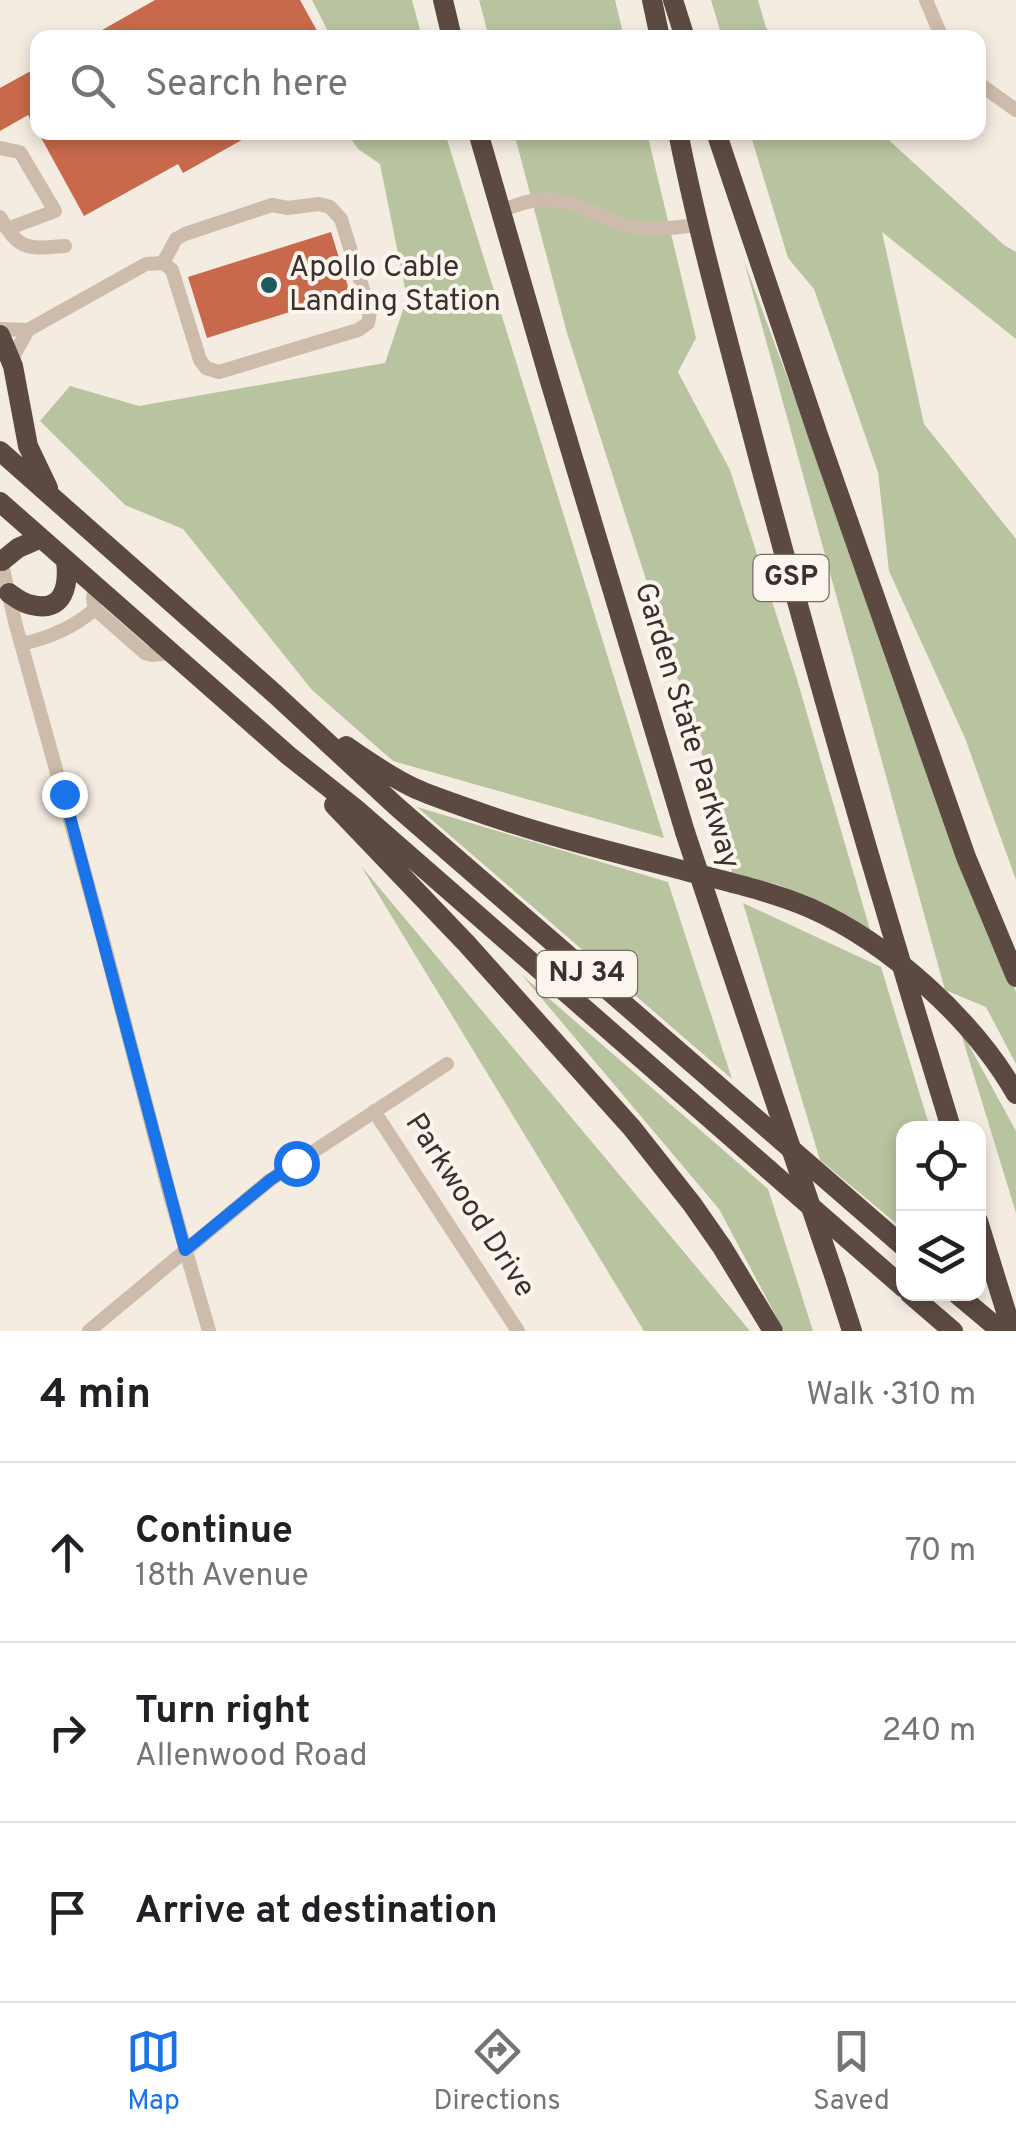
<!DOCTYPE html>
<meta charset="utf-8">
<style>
body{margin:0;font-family:Overpass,sans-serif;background:#f6f6f6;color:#202124}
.controls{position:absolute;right:30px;bottom:30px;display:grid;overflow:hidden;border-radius:20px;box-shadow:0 5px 15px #0003}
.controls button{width:90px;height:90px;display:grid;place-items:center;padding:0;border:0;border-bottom:2px solid #e0e0e0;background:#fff;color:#202124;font:50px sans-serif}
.stop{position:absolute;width:30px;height:30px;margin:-22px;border:8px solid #1a73e8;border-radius:50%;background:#fff}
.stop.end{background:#1a73e8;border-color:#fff;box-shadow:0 2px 10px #0008}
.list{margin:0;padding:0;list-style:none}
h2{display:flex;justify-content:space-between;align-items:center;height:130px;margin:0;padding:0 40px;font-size:42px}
h2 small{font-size:32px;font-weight:400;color:#757577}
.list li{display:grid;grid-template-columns:65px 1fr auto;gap:30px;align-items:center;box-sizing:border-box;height:180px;padding:0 40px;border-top:2px solid #e0e0e0}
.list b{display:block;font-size:38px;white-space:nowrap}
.list p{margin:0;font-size:32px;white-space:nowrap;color:#757577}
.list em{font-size:32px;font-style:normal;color:#757577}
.icon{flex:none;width:55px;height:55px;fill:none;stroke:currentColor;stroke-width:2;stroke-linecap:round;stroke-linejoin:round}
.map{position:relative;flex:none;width:1016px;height:1331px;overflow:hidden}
.search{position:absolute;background:#fff;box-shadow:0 5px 15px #0003;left:30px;right:30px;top:30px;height:110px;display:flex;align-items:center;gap:25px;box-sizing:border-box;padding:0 35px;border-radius:20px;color:#757577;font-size:38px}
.sheet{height:670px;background:#fff}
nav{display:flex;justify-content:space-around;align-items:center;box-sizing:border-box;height:140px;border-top:2px solid #e0e0e0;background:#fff;font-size:28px;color:#757577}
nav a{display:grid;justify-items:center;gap:5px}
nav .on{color:#1a73e8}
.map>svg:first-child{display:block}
.green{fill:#b8c4a0}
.building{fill:#c8694b}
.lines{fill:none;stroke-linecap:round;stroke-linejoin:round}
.minor{stroke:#cdbbac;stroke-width:14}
.highway{stroke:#5c4a42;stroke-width:20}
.highway-bridge{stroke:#5c4a42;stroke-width:20}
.route{stroke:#1a73e8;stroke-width:12}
.poi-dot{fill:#1f5a5e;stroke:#fbf5ee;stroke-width:4}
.labels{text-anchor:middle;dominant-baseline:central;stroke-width:8;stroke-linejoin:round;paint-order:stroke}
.shield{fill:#fbf5ee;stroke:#756b66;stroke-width:2.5}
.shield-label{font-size:28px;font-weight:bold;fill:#3b302b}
.poi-label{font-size:30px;fill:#3b302b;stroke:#fbf5ee;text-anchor:start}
.street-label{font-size:30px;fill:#3b302b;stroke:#fbf5ee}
</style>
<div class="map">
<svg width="1016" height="1331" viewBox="0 0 1016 1331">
<rect width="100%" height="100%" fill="#f4ebe1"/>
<path class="green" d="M312 0H412L422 37H331Z
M479 0H615L624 37H489Z
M711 0H758L766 28 777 37H722Z
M347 133H445L664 838 393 761 312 690 183 529 125 505 40 421 70 386 139 406 385 363 407 298 380 164 358 149Z
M514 133H647L696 338 678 372 730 470 796 676 871 933 779 885 732 873 725 826 567 333Z
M750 133H881L1004 245 1016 252V339L882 232 924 424 1016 539V880L965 738 889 571 878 472 814 289 788 258Z
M744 261 1016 992V1064L986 1007 945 990Z
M417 807 668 882 732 1079Z
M361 866 750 1331H644Z
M743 903 881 967 930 1128H904L903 1229 820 1160Z
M522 975 768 1189 813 1331H784L719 1209Z
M959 1027 1016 1131V1213Z"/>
<path class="building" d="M155 0H300L321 38H88Z
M38 67V132L28 115 0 131V88Z
M38 132H256L183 173 178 164 84 216Z
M331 232 350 293 207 338 188 277Z"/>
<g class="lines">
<path class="minor" d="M926 0 942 38
M978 83 1016 110
M0 148 20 152 55 211 7 229
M500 211C512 207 525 201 538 200 571 196 597 217 627 226 650 232 675 227 698 225
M0 217C19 251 28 249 65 246
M0 329 28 330 11 360
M28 330 146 264 163 263 172 270 200 360 206 368 219 372 358 330 368 323 370 312 341 219 330 207 319 204 288 208 272 205 185 234 176 239 163 263
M0 556 15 622 102 935 169 1192 209 1331
M95 586 93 598 95 609 145 653 152 655 172 653
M21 644C50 638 73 628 95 609
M374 1111 518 1331
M89 1331 270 1180 447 1064"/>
<path class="highway" d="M443 0 452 38
M652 0 660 38
M673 0 685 38
M478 132 549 378 685 832
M678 132C697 228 723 321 747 414 792 587 840 758 891 929
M716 132 819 438 966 857 1016 977
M0 335 13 366 28 446 48 488
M0 451 275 694 396 806 904 1247
M0 502 289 756 356 809 904 1288
M2 561 18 548 41 538
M9 593C16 598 24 604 32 605 64 613 69 585 66 561
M346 746C366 760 388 775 410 786 428 795 448 801 467 808 538 834 612 852 686 871 728 882 770 891 810 908 889 943 973 1019 1016 1094
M334 805 466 943 632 1128 692 1204 722 1247 773 1331
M718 931 778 1110
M920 1026 951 1128
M978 1221 1012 1331
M836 1281 852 1331
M910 1294 953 1331
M957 1294 1001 1331"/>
<path class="highway-bridge" d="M685 832 718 931
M891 929 920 1026
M778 1110 836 1281"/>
</g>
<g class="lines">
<path class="route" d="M64 794 185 1250 270 1180 296 1163"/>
</g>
<circle class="poi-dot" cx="269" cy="285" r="10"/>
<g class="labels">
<g class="shield">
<rect x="753.5" y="555" width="75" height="46" rx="8"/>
<rect x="537" y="951" width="100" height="46" rx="8"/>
</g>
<g class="shield-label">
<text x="791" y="578">GSP</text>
<text x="587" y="974">NJ 34</text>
</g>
<g class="poi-label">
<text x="289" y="268">Apollo Cable<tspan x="289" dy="34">Landing Station</tspan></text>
</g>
<g class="street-label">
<text transform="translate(686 726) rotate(73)">Garden State Parkway</text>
<text transform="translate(469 1206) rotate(57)">Parkwood Drive</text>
</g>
</g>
</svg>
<div class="controls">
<button><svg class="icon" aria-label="locate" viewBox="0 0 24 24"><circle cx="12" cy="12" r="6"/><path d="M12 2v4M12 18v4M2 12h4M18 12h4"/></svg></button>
<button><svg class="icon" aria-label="layers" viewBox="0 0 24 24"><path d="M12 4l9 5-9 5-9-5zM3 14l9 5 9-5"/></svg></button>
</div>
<div class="stop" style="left:296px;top:1163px"></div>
<div class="stop end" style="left:64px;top:794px"></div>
<div class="search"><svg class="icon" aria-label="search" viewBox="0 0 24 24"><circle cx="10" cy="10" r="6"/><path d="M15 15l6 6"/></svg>Search here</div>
</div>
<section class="sheet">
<h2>4 min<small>Walk · 310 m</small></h2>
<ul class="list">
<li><svg class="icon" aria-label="ahead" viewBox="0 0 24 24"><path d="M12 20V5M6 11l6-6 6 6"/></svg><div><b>Continue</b><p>18th Avenue</p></div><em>70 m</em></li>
<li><svg class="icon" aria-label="right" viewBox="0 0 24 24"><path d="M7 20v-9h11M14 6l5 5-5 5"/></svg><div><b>Turn right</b><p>Allenwood Road</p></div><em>240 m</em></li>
<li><svg class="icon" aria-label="arrive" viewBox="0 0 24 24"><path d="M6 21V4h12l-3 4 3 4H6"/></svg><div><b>Arrive at destination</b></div></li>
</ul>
</section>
<nav>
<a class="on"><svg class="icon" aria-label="map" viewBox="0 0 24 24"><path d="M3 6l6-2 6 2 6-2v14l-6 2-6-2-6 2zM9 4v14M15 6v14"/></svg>Map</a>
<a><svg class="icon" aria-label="directions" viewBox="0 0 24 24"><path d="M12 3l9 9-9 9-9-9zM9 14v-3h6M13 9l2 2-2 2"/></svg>Directions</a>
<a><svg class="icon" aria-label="saved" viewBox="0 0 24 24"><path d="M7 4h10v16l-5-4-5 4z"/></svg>Saved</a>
</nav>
